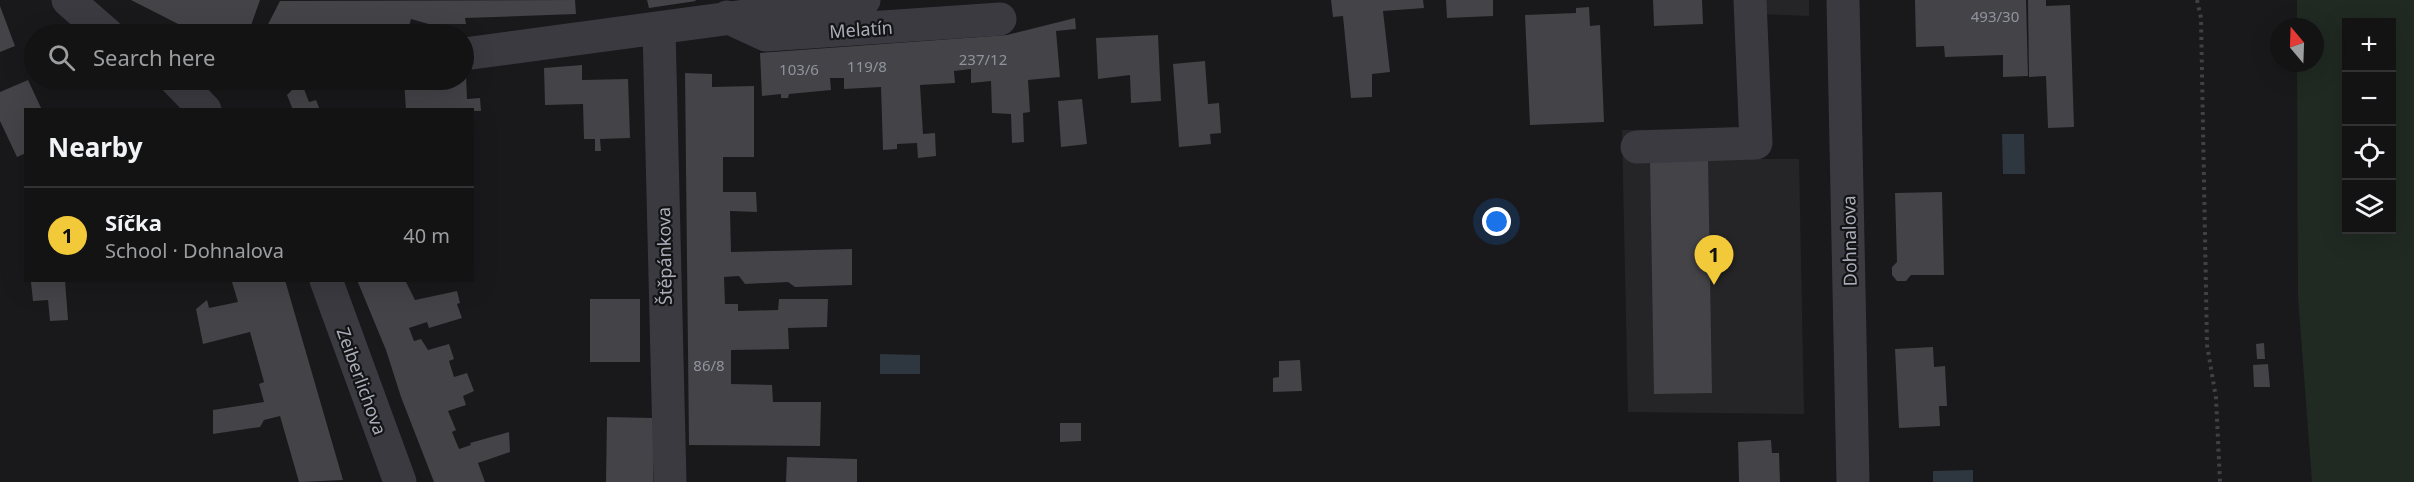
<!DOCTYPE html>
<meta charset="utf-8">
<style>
body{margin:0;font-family:"Noto Sans",sans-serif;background:#202022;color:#f1f3f6}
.controls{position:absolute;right:18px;top:18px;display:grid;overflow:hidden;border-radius:0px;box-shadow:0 6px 24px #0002}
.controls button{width:54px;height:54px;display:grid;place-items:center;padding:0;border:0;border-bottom:2px solid #323234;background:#131314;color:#f1f3f6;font:30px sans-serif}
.compass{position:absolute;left:2270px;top:18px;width:54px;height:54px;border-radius:50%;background:#131314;box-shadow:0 6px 24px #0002;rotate:341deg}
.you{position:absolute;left:1497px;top:222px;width:21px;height:21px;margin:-15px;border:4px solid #fff;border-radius:50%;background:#1a73e8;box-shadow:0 0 0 9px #1a73e833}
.badge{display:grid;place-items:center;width:39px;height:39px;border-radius:50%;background:#f2ca39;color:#111;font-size:20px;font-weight:700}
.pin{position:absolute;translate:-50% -50px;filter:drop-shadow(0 2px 3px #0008)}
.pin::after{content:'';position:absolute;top:32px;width:21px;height:18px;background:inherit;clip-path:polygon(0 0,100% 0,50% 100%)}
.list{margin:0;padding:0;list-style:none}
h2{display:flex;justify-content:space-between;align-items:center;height:78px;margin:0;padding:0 24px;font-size:26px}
h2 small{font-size:20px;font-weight:400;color:#9d9ea0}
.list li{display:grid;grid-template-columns:39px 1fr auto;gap:18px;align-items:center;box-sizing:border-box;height:96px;padding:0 24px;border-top:2px solid #323234}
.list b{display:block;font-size:22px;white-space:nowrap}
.list p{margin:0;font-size:20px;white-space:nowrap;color:#9d9ea0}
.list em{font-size:20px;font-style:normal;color:#9d9ea0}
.icon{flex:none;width:33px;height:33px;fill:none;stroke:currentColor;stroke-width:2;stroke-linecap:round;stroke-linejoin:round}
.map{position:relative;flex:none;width:2414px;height:482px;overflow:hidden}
.search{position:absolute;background:#131314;box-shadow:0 6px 24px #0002;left:24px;top:24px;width:450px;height:66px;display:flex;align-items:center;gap:15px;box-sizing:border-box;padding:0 21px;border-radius:33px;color:#9d9ea0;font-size:22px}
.panel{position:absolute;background:#131314;box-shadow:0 6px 24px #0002;left:24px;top:108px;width:450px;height:174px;border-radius:0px}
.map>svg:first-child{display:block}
.built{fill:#252528}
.green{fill:#202922;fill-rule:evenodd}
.water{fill:#2e363f}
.building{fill:#434348}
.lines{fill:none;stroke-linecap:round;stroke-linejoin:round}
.path{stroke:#404147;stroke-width:4;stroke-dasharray:3 4.5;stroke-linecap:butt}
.minor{stroke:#3a3a40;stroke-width:33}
.labels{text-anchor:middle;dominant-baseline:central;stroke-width:4.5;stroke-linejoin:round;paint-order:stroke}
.number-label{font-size:15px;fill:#91939e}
.street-label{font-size:18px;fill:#abaeba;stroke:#141416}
</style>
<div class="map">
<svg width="2414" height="482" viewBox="0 0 2414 482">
<rect width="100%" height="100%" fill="#19191b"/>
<path class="built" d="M1762 0H1809V16L1762 14Z
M1720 129V159H1799L1804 414 1628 412 1622 130Z"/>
<path class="green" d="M2297 0H2414V482H2312L2298 297 2297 63H2315V27H2297ZM2346 22H2392V230H2346Z"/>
<path class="water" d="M2002 134H2024L2025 174H2003Z
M880 354 920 355V374H880Z
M1973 470V482H1933V471Z"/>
<path class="building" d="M131 0H260L248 34H204L188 29Z
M575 0 576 14 465 18 466 24H443V28L411 19 407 34 390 30 389 34H380L362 27 359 34H263L280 1Z
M647 0H695L696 1 649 8Z
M1331 0H1423L1424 8 1383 11 1390 72 1372 74V97L1351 98 1343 16 1333 17Z
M1446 0H1493V16L1447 18Z
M1653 0H1702L1703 24 1654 26Z
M1915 0H2026L2028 76 2003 77V55L1945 57 1944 46 1916 47Z
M2028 0H2046V6L2070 5 2074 127 2048 128 2046 76 2029 77Z
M0 6 15 46 0 52Z
M1589 7 1590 26 1600 25 1604 122 1530 125 1525 15 1576 13V8Z
M1075 18 1076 29 1056 31 1060 77 1028 80 1030 112 1023 113 1024 142 1012 143 1011 114 992 113 991 81 971 83V69L954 71 955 83 920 85 923 134 935 133 936 156 918 158 917 143 897 144V149L883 150 881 87 844 89V78H830L831 90 789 94 788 98H781V94L762 96 760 53 1007 35Z
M1158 35 1161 101 1131 103 1130 75 1098 79 1096 38Z
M1205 61 1208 104 1219 103 1221 133 1210 134 1211 144 1179 147 1173 64Z
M582 65V80L628 79 630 138 600 139 601 151H595V139H584L583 104 545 105 544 68Z
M685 73 712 74V87L754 86V157H723V192H756L757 212 730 211 731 252 852 249V285L795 287 788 282 745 284 739 276 724 277 725 304H738V311L778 310 779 299H828L827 327 788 328 789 349 731 350V384L772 385 773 402H821L820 446 689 445Z
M466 75 467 99 480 98 481 111 406 110 404 80H464V76Z
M28 80 42 110H26V153L17 157 0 121V92Z
M302 84 309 102 316 100 320 110H293L287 95 297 85Z
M1082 99 1087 144 1061 147 1058 101Z
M1708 159 1712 393 1654 394 1650 160Z
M1942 192 1944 275H1911L1906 281H1897L1892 275V267L1897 262 1895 193Z
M65 280 68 320 50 321 48 300 33 301 31 282Z
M236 280H285L343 480 299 482 280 416 264 420 260 427 213 434V410L264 402 259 384 264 382 250 332 203 344 196 309 207 300 209 308 238 302 232 282Z
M357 280H405L415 300 457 291 460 303 457 304 462 318 429 328 427 322 409 328 414 341 421 339 428 350 449 344 454 359 449 361 454 377 467 373 474 391 463 396 466 405 448 411 456 430 452 432 459 449 471 445 470 443 509 432 510 452 478 463 485 482H434L401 397 386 350Z
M590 299H640V362H590Z
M2264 343 2265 359H2257L2256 344Z
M1933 347 1934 367 1945 366 1947 406H1939L1940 426 1899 428 1895 349Z
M1300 360 1302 391 1273 392V378L1279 377V361Z
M2268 364 2270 387H2254L2253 365Z
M607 417 653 418V482H606Z
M1060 423H1081V441L1060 442Z
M1771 440 1772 453H1779L1780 482H1739L1738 442Z
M787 457 857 459V482H786Z"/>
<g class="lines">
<path class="path" d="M2197 0 2201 18 2207 345 2216 398 2220 482"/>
<path class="minor" d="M68 0 107 34
M1843 0 1853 482
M727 17 766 35 1000 19
M659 29 670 482
M464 54 864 0
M176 80 205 110
M1637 147 1756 143 1750 0
M326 280 400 482"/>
</g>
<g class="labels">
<g class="number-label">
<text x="1995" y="16">493/30</text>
<text x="983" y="59">237/12</text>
<text x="867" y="66">119/8</text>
<text x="799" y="69">103/6</text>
<text x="709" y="365">86/8</text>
</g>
<g class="street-label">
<text transform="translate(861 29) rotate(-4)">Melatín</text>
<text transform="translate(1849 241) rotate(-91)">Dohnalova</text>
<text transform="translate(664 256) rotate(-91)">Štěpánkova</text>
<text transform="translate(362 381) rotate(70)">Zeiberlichova</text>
</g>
</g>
</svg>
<div class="controls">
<button>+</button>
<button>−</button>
<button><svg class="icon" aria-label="locate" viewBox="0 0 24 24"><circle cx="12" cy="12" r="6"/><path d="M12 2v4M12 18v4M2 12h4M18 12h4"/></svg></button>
<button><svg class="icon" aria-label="layers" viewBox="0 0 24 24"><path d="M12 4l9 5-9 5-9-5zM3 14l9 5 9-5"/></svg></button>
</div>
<svg class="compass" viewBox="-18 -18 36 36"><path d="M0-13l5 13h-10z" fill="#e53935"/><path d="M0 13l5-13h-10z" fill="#9d9ea0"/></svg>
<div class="you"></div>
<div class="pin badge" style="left:1714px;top:285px">1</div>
<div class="search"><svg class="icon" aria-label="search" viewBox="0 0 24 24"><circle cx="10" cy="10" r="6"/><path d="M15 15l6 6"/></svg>Search here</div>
<section class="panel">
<h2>Nearby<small></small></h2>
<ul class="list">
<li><span class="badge">1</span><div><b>Síčka</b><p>School · Dohnalova</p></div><em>40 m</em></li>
</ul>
</section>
</div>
